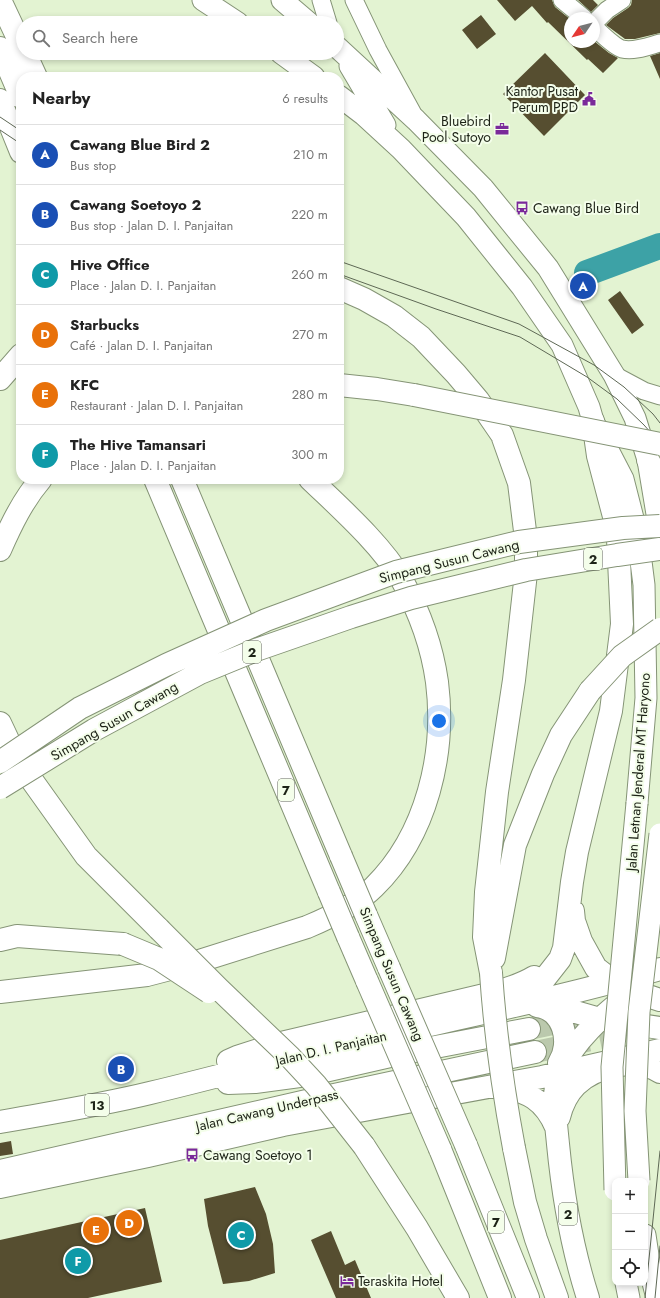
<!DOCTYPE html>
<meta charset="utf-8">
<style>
body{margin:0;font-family:Jost,sans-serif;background:#f2f2f2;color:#222}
.controls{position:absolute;right:12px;bottom:12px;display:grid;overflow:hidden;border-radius:8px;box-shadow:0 2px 6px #0003}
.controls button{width:36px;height:36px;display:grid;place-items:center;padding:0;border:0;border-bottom:1px solid #e0e0e0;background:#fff;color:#222;font:20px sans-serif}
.compass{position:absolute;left:564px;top:12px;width:36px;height:36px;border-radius:50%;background:#fff;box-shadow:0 2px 6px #0003;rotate:235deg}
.you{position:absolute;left:439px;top:721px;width:14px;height:14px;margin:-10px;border:3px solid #fff;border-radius:50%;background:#1a73e8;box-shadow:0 0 0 6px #1a73e833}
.badge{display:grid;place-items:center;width:26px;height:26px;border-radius:50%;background:#2563eb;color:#fff;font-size:13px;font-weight:700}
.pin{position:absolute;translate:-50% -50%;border:2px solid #fff;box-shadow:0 1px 4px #0006}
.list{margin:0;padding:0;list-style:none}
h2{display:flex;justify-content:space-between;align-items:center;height:52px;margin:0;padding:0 16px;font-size:17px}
h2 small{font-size:13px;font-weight:400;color:#767676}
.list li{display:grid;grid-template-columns:26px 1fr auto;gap:12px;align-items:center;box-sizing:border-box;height:60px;padding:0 16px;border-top:1px solid #e0e0e0}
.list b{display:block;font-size:15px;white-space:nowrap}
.list p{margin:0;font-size:13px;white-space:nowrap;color:#767676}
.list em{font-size:13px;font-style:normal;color:#767676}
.icon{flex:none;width:22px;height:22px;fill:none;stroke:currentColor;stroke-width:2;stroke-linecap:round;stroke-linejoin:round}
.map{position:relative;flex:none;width:660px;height:1298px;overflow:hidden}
.search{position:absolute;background:#fff;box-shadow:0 2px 6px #0003;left:16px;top:16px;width:328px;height:44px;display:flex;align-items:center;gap:10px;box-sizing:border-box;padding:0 14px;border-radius:22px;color:#767676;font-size:15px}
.panel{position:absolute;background:#fff;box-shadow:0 2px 6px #0003;left:16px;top:72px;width:328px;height:412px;border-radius:16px}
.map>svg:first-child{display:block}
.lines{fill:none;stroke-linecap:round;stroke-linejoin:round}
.river{stroke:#3da2a6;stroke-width:26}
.building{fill:#564e30}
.highway-tunnel{stroke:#bbc9ad;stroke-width:22;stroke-dasharray:22 11;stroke-linecap:butt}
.minor-casing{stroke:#859476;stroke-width:19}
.major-casing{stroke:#859476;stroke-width:23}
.highway-casing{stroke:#859476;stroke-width:24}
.minor{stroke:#fff;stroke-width:17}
.major{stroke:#fff;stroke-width:21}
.highway{stroke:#fff;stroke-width:22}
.tram{stroke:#5e6855;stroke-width:1}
.major-bridge-casing{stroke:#859476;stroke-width:23;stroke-linecap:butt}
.highway-bridge-casing{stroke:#859476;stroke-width:24;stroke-linecap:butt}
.major-bridge{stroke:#fff;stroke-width:21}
.highway-bridge{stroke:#fff;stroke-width:22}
.labels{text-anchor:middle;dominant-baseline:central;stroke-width:4;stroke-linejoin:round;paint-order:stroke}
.shield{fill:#f4feea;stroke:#5e6556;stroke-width:1}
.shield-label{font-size:13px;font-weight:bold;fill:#1d2317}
.poi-label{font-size:14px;fill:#1d2317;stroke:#f4feea;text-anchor:start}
.street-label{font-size:14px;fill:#1d2317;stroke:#f4feea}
</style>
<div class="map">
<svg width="660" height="1298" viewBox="0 0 660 1298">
<rect width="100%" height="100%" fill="#e3f3d2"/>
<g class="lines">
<path class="river" d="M587 273 660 246"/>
</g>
<path class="building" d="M497 0H552L555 7 570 19V42H594V41L609 53 618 58 603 73 588 59 587 60 548 22 547 23 532 6 515 21Z
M578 0H593L598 5 591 12Z
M632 0H660V33L635 39H625L606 25 613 18 628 8 631 5Z
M481 15 496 34 477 49 462 30Z
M545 53 585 95 544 136 503 94Z
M660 53V79L650 56Z
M620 291 644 325 632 334 608 300Z
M11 1141 13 1154 0 1156V1143Z
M255 1187 266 1214 273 1244 275 1273 249 1281 223 1284 208 1226 204 1199Z
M145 1208 162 1282 88 1298H0V1240Z
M331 1231 345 1265 355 1260 371 1298H336L311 1240Z"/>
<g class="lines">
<path class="highway-tunnel" d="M529 1029 577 1019
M535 1052 633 1031"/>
<g class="minor-casing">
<path id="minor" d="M321 0 328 23
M354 0 378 50 412 112
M562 0 584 18
M594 23 607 10 622 0
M594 27C601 33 613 46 622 49 634 52 649 46 660 43
M614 375 644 391 660 396"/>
</g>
<g class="major-casing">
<path id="major" d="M203 0 238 23
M282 0 309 23
M337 47 416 120 483 188 548 268 614 375 635 418 648 460 660 532
M281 53 314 77
M350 66 385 125
M339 96 364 115 401 149 466 217 522 287 562 345 589 407 593 421 623 479 638 538 644 585 646 698 637 803
M645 1235 651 1275 657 1298
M626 1283 629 1298"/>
</g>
<g class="highway-casing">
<path id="highway" d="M0 0 23 49
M0 48 21 97
M25 53 36 77
M0 100 21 152
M339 288 364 299 394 316 421 337 456 374 478 400 502 435 519 483 526 539V573L514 680 497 792 486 892 484 937 491 973
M0 379 21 355
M339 385 377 389 414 395
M648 460 660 481
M155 479 329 892
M182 479 341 856
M0 550C11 525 23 500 41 479
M0 723 16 757 26 772 86 856 159 929
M573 911 574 921 581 941 596 968 614 982 633 991 660 1000
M366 915 389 968
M348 937 367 981
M0 940 17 936 123 944
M494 958 515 845 543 774 561 735 590 691
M0 992 147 975 193 963 307 927C331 917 356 905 374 887 427 835 446 753 437 682 432 646 419 611 402 580 381 544 340 508 310 479
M546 999 572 1011 600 1019 660 1028
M513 1003 532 990 542 982 560 959 564 948 572 882 577 852 611 711 622 624 618 539 617 528 598 456 593 421
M537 1006C564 1009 572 1043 559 1063
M228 1061 237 1057 277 1044 493 993C507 989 521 985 534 977
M228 1083 255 1082 307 1075 399 1054 529 1029
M499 1088C527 1089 545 1101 556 1127
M559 1117C562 1105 567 1094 576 1085 596 1066 636 1057 660 1072
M0 1122C50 1113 101 1105 150 1093 217 1077 282 1059 349 1043 453 1019 557 999 660 969
M466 1145 528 1298
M364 1146 417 1228 458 1298
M514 1148 525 1202 536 1239 557 1298
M440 1149 500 1298
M0 1171 311 1100 535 1052
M0 1187 148 1156 283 1125 542 1077 660 1050
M588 1298C572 1248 563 1196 558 1144 556 1122 551 1093 560 1072 574 1040 603 1015 630 994"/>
</g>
<use href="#minor" class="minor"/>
<use href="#major" class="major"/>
<use href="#highway" class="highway"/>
<path class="tram" d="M0 117 21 131
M0 130 21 144
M339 261 519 324 594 365 624 387 653 414 660 423
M339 274 436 309 520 337 587 377 617 399 644 425 660 443
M645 1298 660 1151
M655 1298 660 1246"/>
<g class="major-bridge-casing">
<path id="major-bridge" d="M639 1181 635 1111 639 1012 660 834
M615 1190 612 1067 637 803"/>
</g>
<g class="highway-bridge-casing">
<path id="highway-bridge" d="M414 395 660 444
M590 691 622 656 660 629
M0 762 80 708 166 665 266 620 396 572 519 542 623 528 660 526
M0 788 94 730 200 673 256 650 351 617 411 598 526 570 617 555 660 549
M341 856 366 915
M329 892 348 937
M159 929 219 989 290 1057 316 1085 364 1146
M123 944 159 959 209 992
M389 968 466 1145
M491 973C495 1032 503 1090 514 1148
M367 981 440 1149"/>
</g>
<use href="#major-bridge" class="major-bridge"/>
<use href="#highway-bridge" class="highway-bridge"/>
</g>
<defs>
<g id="civic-bare" transform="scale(1.08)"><path d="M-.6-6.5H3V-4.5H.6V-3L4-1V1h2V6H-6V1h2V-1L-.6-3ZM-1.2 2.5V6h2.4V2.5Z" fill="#7a299a" stroke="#f4feea" stroke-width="2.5" paint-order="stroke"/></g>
<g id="office-bare" transform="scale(1.08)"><path d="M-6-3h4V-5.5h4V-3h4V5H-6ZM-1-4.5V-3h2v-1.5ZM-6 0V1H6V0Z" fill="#7a299a" stroke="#f4feea" stroke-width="2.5" paint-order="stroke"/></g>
<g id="bus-bare" transform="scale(1.08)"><path d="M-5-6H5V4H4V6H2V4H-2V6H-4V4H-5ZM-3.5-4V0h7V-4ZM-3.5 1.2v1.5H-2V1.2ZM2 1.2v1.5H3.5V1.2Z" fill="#7a299a" stroke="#f4feea" stroke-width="2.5" paint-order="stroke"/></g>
<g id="hotel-bare" transform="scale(1.08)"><path d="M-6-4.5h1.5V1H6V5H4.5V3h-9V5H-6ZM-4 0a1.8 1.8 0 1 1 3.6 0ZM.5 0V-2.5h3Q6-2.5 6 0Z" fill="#7a299a" stroke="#f4feea" stroke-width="2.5" paint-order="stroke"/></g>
</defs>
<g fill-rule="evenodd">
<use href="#civic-bare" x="589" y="99"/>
<use href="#office-bare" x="502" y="129"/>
<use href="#bus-bare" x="522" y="208"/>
<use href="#bus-bare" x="192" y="1155"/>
<use href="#hotel-bare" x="347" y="1281"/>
</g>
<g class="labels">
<g class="shield">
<rect x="584" y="548" width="18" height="22" rx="3"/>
<rect x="243" y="641" width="18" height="22" rx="3"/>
<rect x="278" y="779" width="16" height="22" rx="3"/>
<rect x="85" y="1094" width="24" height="22" rx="3"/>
<rect x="559" y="1203" width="18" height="22" rx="3"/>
<rect x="488" y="1211" width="16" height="22" rx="3"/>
</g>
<g class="shield-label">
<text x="593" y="559">2</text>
<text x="252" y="652">2</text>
<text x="286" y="790">7</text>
<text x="97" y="1105">13</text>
<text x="568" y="1214">2</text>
<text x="496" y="1222">7</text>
</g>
<g class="poi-label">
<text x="578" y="91" text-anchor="end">Kantor Pusat<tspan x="578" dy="16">Perum PPD</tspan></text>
<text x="491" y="121" text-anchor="end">Bluebird<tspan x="491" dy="16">Pool Sutoyo</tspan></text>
<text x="533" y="208">Cawang Blue Bird</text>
<text x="203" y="1155">Cawang Soetoyo 1</text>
<text x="358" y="1281">Teraskita Hotel</text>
</g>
<g class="street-label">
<text transform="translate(449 561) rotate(-14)">Simpang Susun Cawang</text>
<text transform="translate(114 721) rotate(-30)">Simpang Susun Cawang</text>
<text transform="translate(638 772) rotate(-86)">Jalan Letnan Jenderal MT Haryono</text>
<text transform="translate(392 974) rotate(67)">Simpang Susun Cawang</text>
<text transform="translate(331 1048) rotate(-13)">Jalan D. I. Panjaitan</text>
<text transform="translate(267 1110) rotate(-13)">Jalan Cawang Underpass</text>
</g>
</g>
</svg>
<div class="controls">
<button>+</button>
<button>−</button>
<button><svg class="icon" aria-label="locate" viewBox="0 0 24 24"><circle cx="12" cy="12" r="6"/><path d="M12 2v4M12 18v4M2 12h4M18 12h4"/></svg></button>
</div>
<svg class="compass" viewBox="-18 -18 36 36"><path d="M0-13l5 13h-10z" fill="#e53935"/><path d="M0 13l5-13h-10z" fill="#767676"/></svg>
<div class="you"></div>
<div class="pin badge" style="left:583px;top:286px;background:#1a4fb4">A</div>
<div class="pin badge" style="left:121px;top:1069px;background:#1a4fb4">B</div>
<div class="pin badge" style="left:241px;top:1235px;background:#0f9aa8">C</div>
<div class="pin badge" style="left:129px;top:1223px;background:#e8710a">D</div>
<div class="pin badge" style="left:96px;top:1230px;background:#e8710a">E</div>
<div class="pin badge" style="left:78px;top:1261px;background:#0f9aa8">F</div>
<div class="search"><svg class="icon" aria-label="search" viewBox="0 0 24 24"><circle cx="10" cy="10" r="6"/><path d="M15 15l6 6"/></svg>Search here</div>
<section class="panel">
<h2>Nearby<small>6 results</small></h2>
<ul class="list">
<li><span class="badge" style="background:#1a4fb4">A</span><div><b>Cawang Blue Bird 2</b><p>Bus stop</p></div><em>210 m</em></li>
<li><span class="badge" style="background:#1a4fb4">B</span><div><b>Cawang Soetoyo 2</b><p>Bus stop · Jalan D. I. Panjaitan</p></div><em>220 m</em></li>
<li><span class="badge" style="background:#0f9aa8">C</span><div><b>Hive Office</b><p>Place · Jalan D. I. Panjaitan</p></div><em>260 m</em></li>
<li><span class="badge" style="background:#e8710a">D</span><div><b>Starbucks</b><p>Café · Jalan D. I. Panjaitan</p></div><em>270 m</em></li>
<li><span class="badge" style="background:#e8710a">E</span><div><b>KFC</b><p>Restaurant · Jalan D. I. Panjaitan</p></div><em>280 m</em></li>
<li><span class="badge" style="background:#0f9aa8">F</span><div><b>The Hive Tamansari</b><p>Place · Jalan D. I. Panjaitan</p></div><em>300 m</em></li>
</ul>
</section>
</div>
